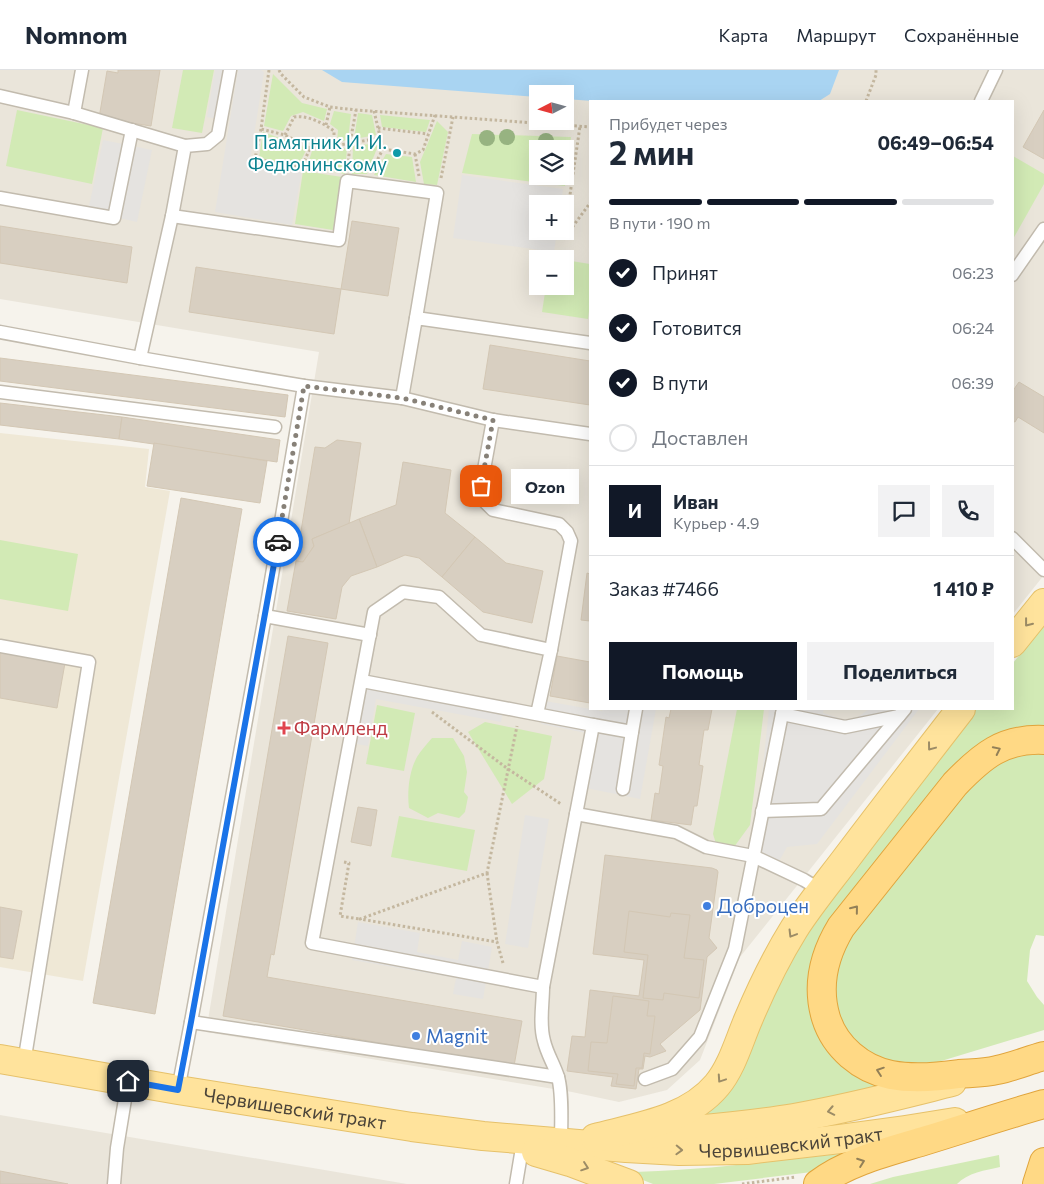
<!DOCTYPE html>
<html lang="ru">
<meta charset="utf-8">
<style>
:root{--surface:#fff;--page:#f2f2f3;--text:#1f2937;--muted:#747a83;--line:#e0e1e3;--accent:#111827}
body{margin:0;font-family:Commissioner,sans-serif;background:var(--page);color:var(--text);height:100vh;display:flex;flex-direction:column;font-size:19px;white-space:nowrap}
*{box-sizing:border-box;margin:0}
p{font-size:16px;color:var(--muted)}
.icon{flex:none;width:28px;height:28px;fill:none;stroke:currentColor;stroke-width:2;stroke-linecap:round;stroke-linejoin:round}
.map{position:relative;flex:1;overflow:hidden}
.sheet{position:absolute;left:589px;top:30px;width:425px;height:610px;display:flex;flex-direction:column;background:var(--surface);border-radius:0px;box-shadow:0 5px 20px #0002}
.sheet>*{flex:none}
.needle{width:32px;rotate:264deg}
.tools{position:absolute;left:529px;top:15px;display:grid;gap:10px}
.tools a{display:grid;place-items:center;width:45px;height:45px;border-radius:0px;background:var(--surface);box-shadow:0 5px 20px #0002;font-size:25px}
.pin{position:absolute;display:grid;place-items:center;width:42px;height:42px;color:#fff;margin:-21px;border-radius:10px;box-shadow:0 2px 8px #0006}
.courier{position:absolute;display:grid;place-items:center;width:50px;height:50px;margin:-25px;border:4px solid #1a73e8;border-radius:50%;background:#fff;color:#222;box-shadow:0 1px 6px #0007}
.bubble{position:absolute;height:35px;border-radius:0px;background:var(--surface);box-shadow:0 5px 20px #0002;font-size:16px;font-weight:700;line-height:35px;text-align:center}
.head em{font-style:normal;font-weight:700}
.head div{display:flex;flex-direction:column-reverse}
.head{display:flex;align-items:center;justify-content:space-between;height:85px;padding:0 20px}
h1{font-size:32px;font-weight:700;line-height:38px}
.bar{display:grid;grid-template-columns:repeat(4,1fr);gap:8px 5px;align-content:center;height:60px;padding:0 20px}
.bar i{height:6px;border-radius:4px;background:var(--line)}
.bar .selected{background:var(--accent)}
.bar p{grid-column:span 4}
.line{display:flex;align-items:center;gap:12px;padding:0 20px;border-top:1px solid var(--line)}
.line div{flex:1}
.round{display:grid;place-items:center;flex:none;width:52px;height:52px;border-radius:0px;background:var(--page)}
ol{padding:0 20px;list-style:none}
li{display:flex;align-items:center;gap:15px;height:55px}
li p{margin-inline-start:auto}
li .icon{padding:5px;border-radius:50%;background:var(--accent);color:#fff;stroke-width:4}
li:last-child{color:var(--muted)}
li i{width:28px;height:28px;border:2px solid var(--line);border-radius:50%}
.primary-button{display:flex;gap:10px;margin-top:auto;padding:10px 20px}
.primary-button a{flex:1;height:58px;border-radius:0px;background:var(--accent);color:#fff;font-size:20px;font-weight:700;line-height:58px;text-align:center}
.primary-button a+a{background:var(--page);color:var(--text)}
header{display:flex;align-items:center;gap:30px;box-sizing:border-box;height:70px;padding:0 25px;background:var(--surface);border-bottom:1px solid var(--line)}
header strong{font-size:24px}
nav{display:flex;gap:28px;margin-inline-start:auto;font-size:18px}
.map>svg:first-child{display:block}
.residential{fill:#eae5da;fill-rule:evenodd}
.education{fill:#efe8d6}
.green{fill:#d2eab5;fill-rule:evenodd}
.parking{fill:#e5e3e0}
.water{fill:#a9d4f2}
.building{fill:#d8cfc1;stroke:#d3c7b4}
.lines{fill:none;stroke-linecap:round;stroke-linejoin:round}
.service-casing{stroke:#c2bbae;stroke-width:15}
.primary-casing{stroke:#e6c16a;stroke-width:30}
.trunk-casing{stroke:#e0a43c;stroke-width:30}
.path{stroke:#c4b79f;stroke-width:3;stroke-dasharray:2.5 2.5;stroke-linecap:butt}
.service{stroke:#fff;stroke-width:12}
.primary{stroke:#ffe39c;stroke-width:28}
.trunk{stroke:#ffd985;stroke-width:28}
.tree{fill:#97b381}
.oneway{stroke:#9c8c66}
.oneway2{stroke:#938057}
.done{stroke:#878178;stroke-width:5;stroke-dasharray:0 9}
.route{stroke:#1a73e8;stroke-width:6}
.culture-dot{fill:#0f9aa8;stroke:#fff;stroke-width:2}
.health-dot{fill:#e0444e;stroke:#fff;stroke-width:2}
.shop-dot{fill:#3f7fe0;stroke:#fff;stroke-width:2}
.labels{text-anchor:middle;stroke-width:4;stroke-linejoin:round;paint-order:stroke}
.culture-label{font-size:19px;fill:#0d838f;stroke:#fff;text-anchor:end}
.health-label{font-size:19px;fill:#be3a42;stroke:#fff;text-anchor:start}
.shop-label{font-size:19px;fill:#366cbe;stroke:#fff;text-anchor:start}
.street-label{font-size:19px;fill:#4b4439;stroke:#fff}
</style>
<header>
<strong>Nomnom</strong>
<nav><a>Карта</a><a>Маршрут</a><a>Сохранённые</a></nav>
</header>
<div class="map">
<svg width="1044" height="1114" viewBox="0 0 1044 1114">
<rect width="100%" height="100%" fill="#f6f3ec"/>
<g class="residential">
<path d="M 0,0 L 1044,0 L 1044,505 L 1013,544 L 1012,31 L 590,31 L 590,639 L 938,639 L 740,887 L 700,990 L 667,1020 L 619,1032 L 572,1022 L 206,962 L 319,282 L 0,229 ZM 538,24 L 565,24 L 565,51 L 538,51 ZM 538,79 L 565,79 L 565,106 L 538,106 ZM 538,134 L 565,134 L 565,161 L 538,161 ZM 538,189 L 565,189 L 565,216 L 538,216 Z"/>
<polygon points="0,1045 407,1114 0,1114"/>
</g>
<polygon class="education" points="0,363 149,379 145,417 170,421 83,911 0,897"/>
<g class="green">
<polygon points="183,0 214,0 202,63 172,58"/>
<polygon points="273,4 302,33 327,39 324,51 303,42 291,46 283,61 264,56"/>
<polygon points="17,40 103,58 92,114 6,96"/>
<polygon points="334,41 351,44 348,70 337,72 338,60 330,54"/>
<polygon points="358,43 372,45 376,65 354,69"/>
<polygon points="380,45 430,50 426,62 382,57"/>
<polygon points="437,51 448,62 437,115 424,114 420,92"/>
<polygon points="263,62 307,78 299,95 259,88"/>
<path d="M 472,64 L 571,67 L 565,116 L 462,103 ZM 538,79 L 565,79 L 565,106 L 538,106 Z"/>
<polygon points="379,73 367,104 352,104 353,76"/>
<polygon points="347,78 345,104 307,97 312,81"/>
<polygon points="386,84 412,87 416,112 374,105"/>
<polygon points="1013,86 1044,104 1044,114 1013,169"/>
<polygon points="303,101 342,107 333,160 295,154"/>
<polygon points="565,190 590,194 590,233 588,249 542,242 546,216 565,216"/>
<polygon points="0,470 78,484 68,541 0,529"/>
<path d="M 1044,554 L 1044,657 L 1031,657 L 821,866 C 815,881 811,895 809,912 L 889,1018 L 748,1041 L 697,1047 L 765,934 L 814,851 L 837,823 L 887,754 L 976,639 L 1012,639 L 1013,593 Z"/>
<polygon points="377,635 415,643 404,701 366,694"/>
<polygon points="737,639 764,639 750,755 734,777 717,777 713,764"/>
<polygon points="485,652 552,666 544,709 512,734 468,662"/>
<path d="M 432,668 L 453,668 L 464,686 L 467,702 L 464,722 L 468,727 L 465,742 L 459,748 L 438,743 L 428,748 L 409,738 C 407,722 409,701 417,687 C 421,680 427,674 432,668 Z"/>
<polygon points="1023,683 1044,683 1044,866 1036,865 1030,880 1027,911 1037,927 1044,935 1044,960 928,995 880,992 847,968 831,925 841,876 962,723 990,696"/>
<polygon points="399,746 475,760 467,801 391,787"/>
<path d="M 847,1083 L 812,1102 L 714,1114 L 653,1114 L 623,1102 C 698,1101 772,1091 847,1083 Z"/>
<path d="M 999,1085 L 1000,1097 C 986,1100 967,1103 957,1114 L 870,1114 L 893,1107 Z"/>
</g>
<g class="parking">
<polygon points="215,0 227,0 218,49 207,47"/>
<polygon points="238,0 261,0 264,2 250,91 302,100 292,155 215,142"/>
<polygon points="103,70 152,80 137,152 88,141"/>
<polygon points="462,105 563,119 561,134 538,134 538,161 557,161 554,182 453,168"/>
<polygon points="358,606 504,634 501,652 376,629 368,676 346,672"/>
<polygon points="545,631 602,641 603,639 656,639 640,729 586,718 596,665 541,654"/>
<polygon points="769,639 824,639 823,643 842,649 855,649 869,639 919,639 817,774 787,777 778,793 754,783"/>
<polygon points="525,745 549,749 528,878 505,874"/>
<polygon points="358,852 420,863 417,882 458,890 462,871 492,877 483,929 453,924 456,908 352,890"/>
</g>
<polygon class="water" points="322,0 839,0 830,24 819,31 593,31 565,29 565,24 538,24 537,27 342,12"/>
<g class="building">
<polygon points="118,0 160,0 151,56 99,48 107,1 118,3"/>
<polygon points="1044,40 1044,89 1023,77"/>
<polygon points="352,151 399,158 388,226 341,219"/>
<polygon points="0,156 132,177 127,213 0,193"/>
<polygon points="196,197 341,219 334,264 189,242"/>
<polygon points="490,275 590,291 590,335 483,319"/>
<polygon points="0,288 288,325 285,347 0,311"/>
<polygon points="1019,312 1044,327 1044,363 1018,347 1015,352 1012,351 1012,322"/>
<polygon points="0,333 122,347 119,369 0,355"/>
<polygon points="122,347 280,370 277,392 119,369"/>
<polygon points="337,370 361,373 349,454 312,469 314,476 303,492 296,491 315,377 325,378"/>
<polygon points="154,373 267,391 260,433 147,416"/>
<polygon points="403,392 451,400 445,443 475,467 442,507 419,488 405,485 377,497 359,449 396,435"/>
<polygon points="181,428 242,439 155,944 93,933"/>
<polygon points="359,449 377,497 351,506 342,517 336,549 287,541 296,491 303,492 314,476 312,469"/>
<polygon points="475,467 506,493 543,501 532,553 483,542 442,507"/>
<polygon points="587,503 590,504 590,551 581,550"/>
<polygon points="288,566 328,573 274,885 271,884 267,907 522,951 514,996 223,946"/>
<polygon points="0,582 65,593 57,638 0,628"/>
<polygon points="557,586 590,592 590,633 550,626"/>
<polygon points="671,639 712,639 708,660 704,660 699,695 703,696 697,736 694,736 691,755 651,750 655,723 659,724 663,696 659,695 666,647 669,648"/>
<polygon points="358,737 377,740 371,776 351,772"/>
<polygon points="605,785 712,798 717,800 718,802 709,868 717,878 707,887 700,940 660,974 666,981 650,987 645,986 643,999 639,999 636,1019 611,1016 613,1007 567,1001 572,966 585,967 590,920 639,926 644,890 593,884"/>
<polygon points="0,837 22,841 13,889 0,887"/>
<polygon points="629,841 670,847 671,843 690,845 684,888 704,890 699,928 664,923 663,930 643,928 648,885 624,882"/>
<polygon points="613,926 649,931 647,946 655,946 650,984 644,983 642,998 636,998 634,1016 616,1014 618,1004 588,1001 591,972 607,973"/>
<polygon points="0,1101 68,1114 0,1114"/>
</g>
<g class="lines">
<defs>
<g id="service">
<polyline points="0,26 74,43 185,76"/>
<polyline points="981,31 996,0"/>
<polyline points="74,43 82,0"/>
<polyline points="0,128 114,148 132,60"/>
<polyline points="172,146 339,170 347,111 437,123 416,248"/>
<polyline points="1012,205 1044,159"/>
<polyline points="0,262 140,288 304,316 402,328 493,350 590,364"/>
<polyline points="140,288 172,146 185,76 207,74 218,65 230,0"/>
<polyline points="0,322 275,357"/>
<polyline points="402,328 416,248 590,273"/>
<polyline points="493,350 481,416 483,430 493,440 559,454 567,462 571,471 551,580"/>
<polyline points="1012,468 1044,500"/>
<polyline points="265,546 304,316"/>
<polyline points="0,576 89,592 24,993"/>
<polyline points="362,611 520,641 593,655 543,917 312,873 374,542 403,522 439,527 481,565 551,580 537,644"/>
<polyline points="782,644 845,657 899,646"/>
<polyline points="593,655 632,662 636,639"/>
<polyline points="623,719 632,662"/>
<polyline points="762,741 821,739 905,639"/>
<polyline points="576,744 676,762 706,777 753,786 804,810 822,821"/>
<path d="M 543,917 C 543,934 539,954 544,971 C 547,984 554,994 558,1007 C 563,1025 561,1053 561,1072"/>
<polyline points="191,952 558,1007"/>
<polyline points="645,1009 672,999 700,967 735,879 783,639"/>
<polyline points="178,1020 191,952 265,546 370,565"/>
<polyline points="114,1114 117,1078 128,1011"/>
<polyline points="516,1114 522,1078"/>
</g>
<g id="primary">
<polyline points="1012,573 1044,533"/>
<path id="s1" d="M 0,989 L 178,1020 L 412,1057 L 483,1066 L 626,1078 L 679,1081 L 747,1080 L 840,1069 L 905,1060 L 955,1052"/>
<path d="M 650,1064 C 698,1059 746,1056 794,1048 C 847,1039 900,1025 952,1012"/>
<path d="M 595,1068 C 637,1057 688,1050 717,1015 C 732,997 739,971 748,950 C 761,919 776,888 794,859 C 810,834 830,810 848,786 C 885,737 923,688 961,639"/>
<polyline points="536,1082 570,1092 629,1114"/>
</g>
<g id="trunk">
<path d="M 1044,670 C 1003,668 982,686 955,714 L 841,857 C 824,885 816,915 826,948 C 835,977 861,999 891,1005 C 912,1009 938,1007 959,1004 C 972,1003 985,1003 997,1000 C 1013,997 1029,990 1044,986"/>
<path d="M 818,1114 C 848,1091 891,1081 927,1070 C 966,1058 1005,1045 1044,1034"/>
<polyline points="1037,1114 1044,1092"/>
</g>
</defs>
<use href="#service" class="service-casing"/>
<use href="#primary" class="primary-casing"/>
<use href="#trunk" class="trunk-casing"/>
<g class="path">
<polyline points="269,0 261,59 285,65 310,78 334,76 380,68"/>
<polyline points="279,0 281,4 304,27 330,37 356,40 590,57"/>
<polyline points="866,31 876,5 876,0"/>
<polyline points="374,41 383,79 415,84 423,80 435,45"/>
<polyline points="326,55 330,37"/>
<polyline points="378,58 428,64"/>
<polyline points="261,59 255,89 302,97 310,78"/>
<path d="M 285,65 L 294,47 C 308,45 323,53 334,61 L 334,76"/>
<polyline points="415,84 419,106"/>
<polyline points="348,96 350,73 356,40"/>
<polyline points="373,98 383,79"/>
<polyline points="441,108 453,47"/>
<polyline points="565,159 580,56"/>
<polyline points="565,161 563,170 590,133"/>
<polyline points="432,642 508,699 561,734"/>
<polyline points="344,792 349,793 340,846 360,849"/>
<polyline points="487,803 497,872"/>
<polyline points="503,893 497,872 360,849 487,803 517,656"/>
<polyline points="742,1114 796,1107"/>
</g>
<use href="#service" class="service"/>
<use href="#primary" class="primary"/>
<use href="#trunk" class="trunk"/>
</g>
<g class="tree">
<circle cx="507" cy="67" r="8"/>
<circle cx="487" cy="68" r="8"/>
<circle cx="546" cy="71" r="8"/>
</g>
<defs><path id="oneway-chevron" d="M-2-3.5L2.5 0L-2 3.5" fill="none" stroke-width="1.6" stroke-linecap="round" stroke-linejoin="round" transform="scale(1.25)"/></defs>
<g class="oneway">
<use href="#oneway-chevron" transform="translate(1028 553) rotate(128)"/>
<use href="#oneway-chevron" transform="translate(931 677) rotate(127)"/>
<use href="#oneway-chevron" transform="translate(792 864) rotate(121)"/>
<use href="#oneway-chevron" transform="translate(721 1009) rotate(124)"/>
<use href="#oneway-chevron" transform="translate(831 1041) rotate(169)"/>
<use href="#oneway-chevron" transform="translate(679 1080) rotate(2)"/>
<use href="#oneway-chevron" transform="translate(585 1097) rotate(19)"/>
</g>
<g class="oneway2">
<use href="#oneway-chevron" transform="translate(997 680) rotate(-26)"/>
<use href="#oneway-chevron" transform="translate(855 839) rotate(-51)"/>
<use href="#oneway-chevron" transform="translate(880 1001) rotate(-161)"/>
<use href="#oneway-chevron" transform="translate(861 1092) rotate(-20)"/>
</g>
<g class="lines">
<polyline class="done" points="278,472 304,316 402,328 493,350 481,416"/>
<polyline class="route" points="128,1011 178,1020 191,952 278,472"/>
</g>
<circle class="culture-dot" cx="397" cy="83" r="5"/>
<path class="health-dot" d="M281.5 650.5h5v5h5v5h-5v5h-5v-5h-5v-5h5z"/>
<g class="shop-dot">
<circle cx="707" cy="836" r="5"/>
<circle cx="416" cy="966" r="5"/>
</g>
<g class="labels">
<g class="culture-label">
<text x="387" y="79">Памятник И. И.<tspan x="387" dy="22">Федюнинскому</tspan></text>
</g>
<g class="health-label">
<text x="294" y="665">Фармленд</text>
</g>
<g class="shop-label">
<text x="717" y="843">Доброцен</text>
<text x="426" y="973">Magnit</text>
</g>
<g class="street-label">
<text dy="7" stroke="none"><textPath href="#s1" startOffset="299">Червишевский тракт</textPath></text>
<text dy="7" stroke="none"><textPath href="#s1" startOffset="798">Червишевский тракт</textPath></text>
</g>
</g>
</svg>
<div class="tools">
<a><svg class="needle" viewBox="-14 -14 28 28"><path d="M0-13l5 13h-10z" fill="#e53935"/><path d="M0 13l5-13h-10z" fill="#747a83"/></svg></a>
<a><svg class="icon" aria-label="layers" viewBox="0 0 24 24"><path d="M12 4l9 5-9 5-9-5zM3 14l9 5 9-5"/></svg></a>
<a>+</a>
<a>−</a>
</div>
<div class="pin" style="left:481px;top:416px;background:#ea580c"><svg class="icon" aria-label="bag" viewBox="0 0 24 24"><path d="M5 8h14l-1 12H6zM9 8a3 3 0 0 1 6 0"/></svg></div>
<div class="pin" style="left:128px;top:1011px;background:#1f2937"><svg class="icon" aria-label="home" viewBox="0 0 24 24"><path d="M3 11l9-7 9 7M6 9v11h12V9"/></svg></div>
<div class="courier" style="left:278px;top:472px"><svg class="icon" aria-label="car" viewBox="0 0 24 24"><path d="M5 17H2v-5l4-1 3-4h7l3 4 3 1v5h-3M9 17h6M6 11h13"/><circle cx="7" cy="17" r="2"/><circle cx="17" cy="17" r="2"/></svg></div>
<div class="bubble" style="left:511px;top:399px;width:68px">Ozon</div>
<section class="sheet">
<div class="head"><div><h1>2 мин</h1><p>Прибудет через</p></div><em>06:49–06:54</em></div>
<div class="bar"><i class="selected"></i><i class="selected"></i><i class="selected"></i><i></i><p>В пути · 190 m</p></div>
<ol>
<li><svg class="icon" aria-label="check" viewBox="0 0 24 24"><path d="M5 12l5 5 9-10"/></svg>Принят<p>06:23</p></li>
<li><svg class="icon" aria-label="check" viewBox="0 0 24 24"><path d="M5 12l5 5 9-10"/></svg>Готовится<p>06:24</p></li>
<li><svg class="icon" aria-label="check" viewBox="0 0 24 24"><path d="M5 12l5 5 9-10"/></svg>В пути<p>06:39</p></li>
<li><i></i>Доставлен</li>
</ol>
<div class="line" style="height:90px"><b class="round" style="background:var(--accent);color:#fff">И</b><div><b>Иван</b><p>Курьер · 4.9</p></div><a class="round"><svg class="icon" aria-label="chat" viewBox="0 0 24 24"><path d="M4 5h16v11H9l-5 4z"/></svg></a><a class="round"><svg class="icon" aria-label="phone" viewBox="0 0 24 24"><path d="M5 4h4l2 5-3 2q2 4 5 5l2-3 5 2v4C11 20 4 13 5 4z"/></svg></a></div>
<div class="line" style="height:65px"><div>Заказ #7466</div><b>1 410 ₽</b></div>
<div class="primary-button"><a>Помощь</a><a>Поделиться</a></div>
</section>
</div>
